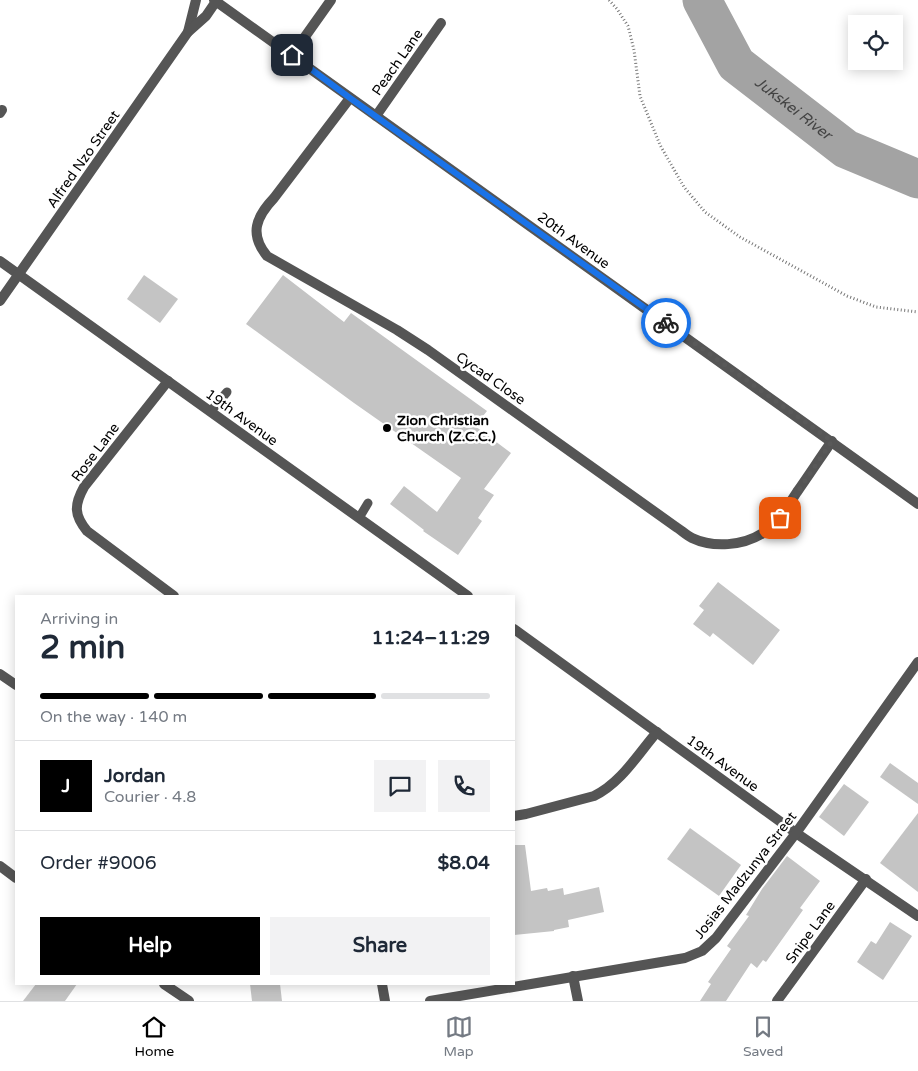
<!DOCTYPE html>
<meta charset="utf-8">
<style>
:root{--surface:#fff;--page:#f2f2f3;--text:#1f2937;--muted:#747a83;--line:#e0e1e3;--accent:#000}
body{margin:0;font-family:"Varela Round",sans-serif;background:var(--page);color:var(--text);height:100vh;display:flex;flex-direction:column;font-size:19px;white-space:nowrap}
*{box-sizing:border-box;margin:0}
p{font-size:16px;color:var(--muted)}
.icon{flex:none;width:28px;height:28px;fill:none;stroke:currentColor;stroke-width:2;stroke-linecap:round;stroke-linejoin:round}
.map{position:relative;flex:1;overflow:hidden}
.details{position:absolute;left:15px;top:595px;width:500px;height:390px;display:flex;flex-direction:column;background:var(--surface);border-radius:0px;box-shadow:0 2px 12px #0003}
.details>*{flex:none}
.fabs{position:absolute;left:848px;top:15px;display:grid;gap:10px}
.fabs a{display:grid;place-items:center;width:55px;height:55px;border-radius:0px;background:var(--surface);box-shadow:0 2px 12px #0003;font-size:25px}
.pin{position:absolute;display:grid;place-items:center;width:42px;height:42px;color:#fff;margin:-21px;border-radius:10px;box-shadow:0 2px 8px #0006}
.courier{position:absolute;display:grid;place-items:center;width:50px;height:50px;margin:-25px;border:4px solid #1a73e8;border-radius:50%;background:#fff;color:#222;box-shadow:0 1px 6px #0007}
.head em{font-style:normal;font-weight:800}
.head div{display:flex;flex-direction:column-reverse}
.head{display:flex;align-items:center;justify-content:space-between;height:85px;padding:0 25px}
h1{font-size:32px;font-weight:800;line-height:38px}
.bar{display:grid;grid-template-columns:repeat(4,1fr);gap:8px 5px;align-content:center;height:60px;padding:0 25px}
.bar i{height:6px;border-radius:4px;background:var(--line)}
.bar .current{background:var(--accent)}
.bar p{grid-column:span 4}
.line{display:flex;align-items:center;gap:12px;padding:0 25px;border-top:1px solid var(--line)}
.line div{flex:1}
.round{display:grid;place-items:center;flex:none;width:52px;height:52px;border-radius:0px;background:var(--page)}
.primary-button{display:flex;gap:10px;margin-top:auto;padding:10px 25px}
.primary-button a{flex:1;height:58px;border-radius:0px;background:var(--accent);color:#fff;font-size:20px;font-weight:800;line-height:58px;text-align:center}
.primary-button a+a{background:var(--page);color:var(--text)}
.tab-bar{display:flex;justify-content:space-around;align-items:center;height:70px;border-top:1px solid var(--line);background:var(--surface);font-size:14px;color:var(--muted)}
.tab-bar a{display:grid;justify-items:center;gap:2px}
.tab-bar .current{color:var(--accent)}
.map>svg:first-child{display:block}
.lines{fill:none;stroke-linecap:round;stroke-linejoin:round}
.river{stroke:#a3a3a3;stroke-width:39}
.building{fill:#c4c4c4}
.path{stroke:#777;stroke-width:3;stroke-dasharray:1 2.5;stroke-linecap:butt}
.service{stroke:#555;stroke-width:9}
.minor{stroke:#555;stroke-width:10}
.tertiary{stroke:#555;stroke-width:10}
.done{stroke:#595959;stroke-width:5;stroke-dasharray:0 9}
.route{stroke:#1a73e8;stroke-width:6}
.poi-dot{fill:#000;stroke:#fff;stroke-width:2}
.labels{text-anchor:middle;stroke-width:5;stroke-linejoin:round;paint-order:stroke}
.street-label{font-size:14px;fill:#000;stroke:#fff}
.poi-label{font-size:14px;font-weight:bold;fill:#000;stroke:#fff;text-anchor:start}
.water-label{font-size:15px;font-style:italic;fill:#444;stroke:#fff}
</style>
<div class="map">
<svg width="918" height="1001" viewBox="0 0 918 1001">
<rect width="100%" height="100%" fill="#fff"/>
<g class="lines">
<path class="river" id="s1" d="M 702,0 L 736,64 L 846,149 L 918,179"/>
</g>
<g class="building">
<polygon points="144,275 178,299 160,323 127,299"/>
<polygon points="283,275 344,322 351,313 487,411 475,426 511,453 484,489 494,495 478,518 482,521 458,555 423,531 424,530 390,504 404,486 437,512 461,478 354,403 246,324"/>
<polygon points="718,582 780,630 753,665 713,633 710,637 693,624 704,610 699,606"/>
<polygon points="890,763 918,783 918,804 880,777"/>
<polygon points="844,784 869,802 844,836 819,817"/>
<polygon points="918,813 918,892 880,863"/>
<polygon points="690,828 741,865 719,896 667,859"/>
<polygon points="514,845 525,845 531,891 547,888 548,891 563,888 564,895 599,887 604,912 568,920 569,927 554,930 554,931 514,935"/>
<polygon points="787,856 820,881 800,908 803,910 766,962 763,960 757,968 751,963 726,1001 700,1001 711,984 708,982 731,949 727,946 749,916 746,915 762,889"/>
<polygon points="890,922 912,936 883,980 857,962 871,941 876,944"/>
<polygon points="36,984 77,984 65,1001 23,1001"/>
<polygon points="250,984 280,984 282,1001 252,1001"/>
</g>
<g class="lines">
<polyline class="path" points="609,0 617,9 628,26 634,50 640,96 660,145 684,187 705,212 740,237 847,296 876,307 918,312"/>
<g class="service">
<polyline points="211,411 227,392"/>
<polyline points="359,518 368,503"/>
</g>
<g class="minor">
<polyline points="214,0 918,504"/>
<polyline points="292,55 331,0"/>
<path d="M 350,98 L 274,198 C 256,217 249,234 267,256 L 397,330 L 428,350 L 676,527 C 681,530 686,535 692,538 C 713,548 743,546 763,533 C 778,524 787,507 797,492 C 809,475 820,458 832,441"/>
<polyline points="0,113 2,110"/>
<polyline points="376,116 441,23"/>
<polyline points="0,261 468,596"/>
<path d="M 168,381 L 84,487 C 74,505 74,515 87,531 L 174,596"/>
<polyline points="514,629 796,833 918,916"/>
<polyline points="0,674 16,685"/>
<path d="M 514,816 L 526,814 L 594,796 C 621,783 638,754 657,732"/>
<polyline points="0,866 16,878"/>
<polyline points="573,976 578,1001"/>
<polyline points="164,984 189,1001"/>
<polyline points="382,984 385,1001"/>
<polyline points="430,1001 685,958 702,951 716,938 796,833 918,662"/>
<polyline points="777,1001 866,879"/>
</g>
<g class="tertiary">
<polyline points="188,32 196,0"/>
<polyline points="0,301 188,32 206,16 217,0"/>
</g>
</g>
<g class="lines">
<polyline class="done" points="666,323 832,441 780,518"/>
<polyline class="route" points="292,55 350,98 666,323"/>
</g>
<circle class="poi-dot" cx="387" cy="428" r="5"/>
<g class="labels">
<g class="street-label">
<text transform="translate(397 62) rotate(-55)" y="5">Peach Lane</text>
<text transform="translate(83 159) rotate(-55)" y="5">Alfred Nzo Street</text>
<text transform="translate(574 240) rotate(36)" y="5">20th Avenue</text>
<text transform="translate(491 378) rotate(35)" y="5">Cycad Close</text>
<text transform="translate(242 417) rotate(36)" y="5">19th Avenue</text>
<text transform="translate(95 452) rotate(-53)" y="5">Rose Lane</text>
<text transform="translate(723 763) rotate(36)" y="5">19th Avenue</text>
<text transform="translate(745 875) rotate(-52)" y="5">Josias Madzunya Street</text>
<text transform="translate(810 932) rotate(-54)" y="5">Snipe Lane</text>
</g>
<g class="poi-label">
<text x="397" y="425">Zion Christian<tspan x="397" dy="16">Church (Z.C.C.)</tspan></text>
</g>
<g class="water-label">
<text dy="5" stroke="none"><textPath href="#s1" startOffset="145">Jukskei River</textPath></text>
</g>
</g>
</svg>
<div class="fabs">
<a><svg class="icon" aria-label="locate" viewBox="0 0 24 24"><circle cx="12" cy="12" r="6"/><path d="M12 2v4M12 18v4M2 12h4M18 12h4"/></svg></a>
</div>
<div class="pin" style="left:780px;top:518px;background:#ea580c"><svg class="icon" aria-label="bag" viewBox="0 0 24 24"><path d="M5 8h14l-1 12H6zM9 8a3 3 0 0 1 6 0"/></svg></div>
<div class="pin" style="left:292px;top:55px;background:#1f2937"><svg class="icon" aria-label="home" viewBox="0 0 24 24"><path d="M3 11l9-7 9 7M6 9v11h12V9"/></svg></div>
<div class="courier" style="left:666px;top:323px"><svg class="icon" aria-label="bike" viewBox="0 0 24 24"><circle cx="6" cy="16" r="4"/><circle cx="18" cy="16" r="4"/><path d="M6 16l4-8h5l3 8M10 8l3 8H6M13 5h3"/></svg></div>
<section class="details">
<div class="head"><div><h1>2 min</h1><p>Arriving in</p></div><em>11:24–11:29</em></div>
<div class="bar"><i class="current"></i><i class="current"></i><i class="current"></i><i></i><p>On the way · 140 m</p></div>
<div class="line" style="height:90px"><b class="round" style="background:var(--accent);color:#fff">J</b><div><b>Jordan</b><p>Courier · 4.8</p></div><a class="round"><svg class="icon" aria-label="chat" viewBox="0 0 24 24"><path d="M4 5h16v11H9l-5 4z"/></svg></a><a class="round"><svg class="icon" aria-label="phone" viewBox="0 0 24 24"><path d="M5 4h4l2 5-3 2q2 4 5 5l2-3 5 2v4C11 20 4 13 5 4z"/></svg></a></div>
<div class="line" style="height:65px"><div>Order #9006</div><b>$8.04</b></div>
<div class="primary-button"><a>Help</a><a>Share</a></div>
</section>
</div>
<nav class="tab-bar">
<a class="current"><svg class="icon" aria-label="home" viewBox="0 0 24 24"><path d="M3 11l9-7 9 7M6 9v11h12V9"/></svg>Home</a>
<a><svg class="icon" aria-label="map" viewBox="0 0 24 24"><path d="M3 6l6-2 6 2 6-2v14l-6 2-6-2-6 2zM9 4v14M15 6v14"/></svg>Map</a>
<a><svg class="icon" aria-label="saved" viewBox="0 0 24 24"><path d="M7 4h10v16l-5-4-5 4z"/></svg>Saved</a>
</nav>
